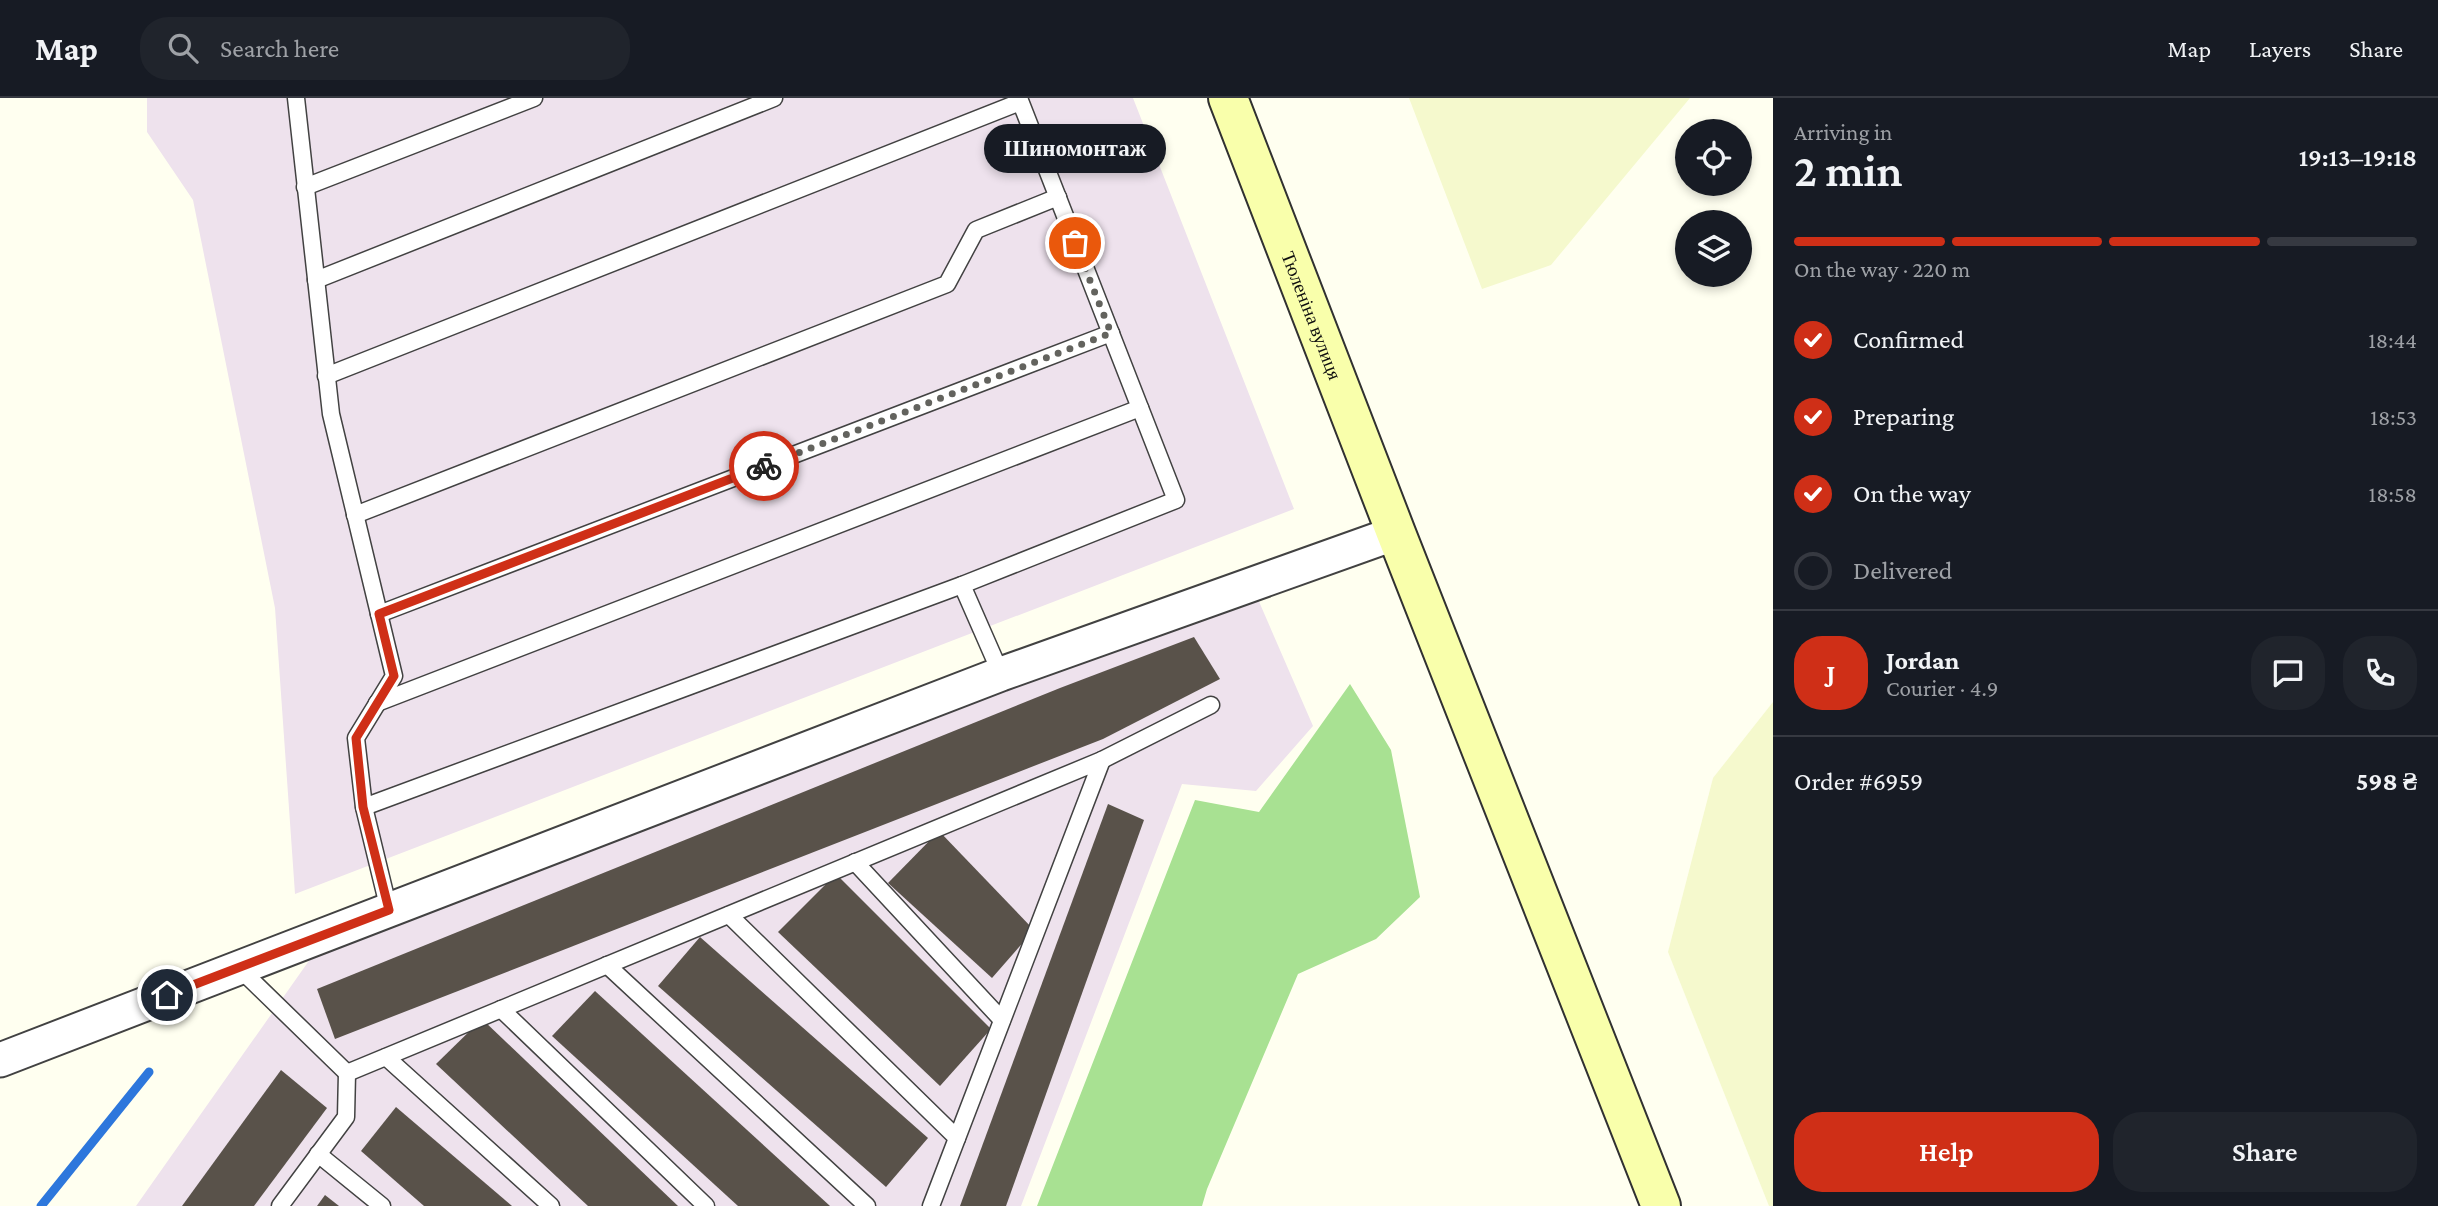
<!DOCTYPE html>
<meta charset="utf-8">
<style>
:root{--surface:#171b24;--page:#20242c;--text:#f1f3f6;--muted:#9ea1a6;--line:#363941;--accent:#cf2f17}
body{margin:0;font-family:"Crimson Pro",serif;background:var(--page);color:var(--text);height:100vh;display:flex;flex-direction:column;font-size:26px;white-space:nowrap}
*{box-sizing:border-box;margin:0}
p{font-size:23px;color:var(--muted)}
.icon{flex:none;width:38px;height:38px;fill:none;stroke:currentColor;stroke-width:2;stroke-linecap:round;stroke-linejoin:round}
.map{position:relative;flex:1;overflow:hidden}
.drawer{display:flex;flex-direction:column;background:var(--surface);width:665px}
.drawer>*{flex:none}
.controls{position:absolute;left:1675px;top:21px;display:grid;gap:14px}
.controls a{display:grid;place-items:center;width:77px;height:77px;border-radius:50%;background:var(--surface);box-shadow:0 4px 10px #0003;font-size:35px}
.pin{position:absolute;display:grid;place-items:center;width:60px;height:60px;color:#fff;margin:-30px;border:4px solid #fff;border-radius:50%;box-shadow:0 2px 7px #0007}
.courier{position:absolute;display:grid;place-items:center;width:70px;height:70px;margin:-35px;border:5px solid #cf2f17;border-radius:50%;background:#fff;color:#222;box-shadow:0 2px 9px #0007}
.bubble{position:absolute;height:49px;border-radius:24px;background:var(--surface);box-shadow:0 4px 10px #0003;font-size:23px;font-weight:600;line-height:49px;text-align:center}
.headline em{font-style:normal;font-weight:600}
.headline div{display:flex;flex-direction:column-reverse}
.headline{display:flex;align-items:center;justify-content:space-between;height:119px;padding:0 21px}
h1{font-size:46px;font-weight:600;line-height:52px}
.bar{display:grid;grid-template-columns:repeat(4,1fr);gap:10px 7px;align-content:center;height:84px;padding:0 21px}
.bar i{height:9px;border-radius:5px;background:var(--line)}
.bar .on{background:var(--accent)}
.bar p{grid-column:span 4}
.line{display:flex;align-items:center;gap:18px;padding:0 21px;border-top:2px solid var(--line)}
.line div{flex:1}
.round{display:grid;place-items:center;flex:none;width:74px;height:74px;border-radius:28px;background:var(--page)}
ol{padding:0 21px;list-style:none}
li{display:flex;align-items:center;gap:21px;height:77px}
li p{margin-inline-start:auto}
li .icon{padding:7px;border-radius:50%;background:var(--accent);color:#fff;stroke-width:4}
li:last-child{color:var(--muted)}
li i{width:38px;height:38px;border:4px solid var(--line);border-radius:50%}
.button{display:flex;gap:14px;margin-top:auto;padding:14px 21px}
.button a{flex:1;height:80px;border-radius:28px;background:var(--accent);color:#fff;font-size:28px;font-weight:600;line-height:80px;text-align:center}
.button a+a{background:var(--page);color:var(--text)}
header{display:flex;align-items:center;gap:42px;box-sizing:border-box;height:98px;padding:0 35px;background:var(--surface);border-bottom:2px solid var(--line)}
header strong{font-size:33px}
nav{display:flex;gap:38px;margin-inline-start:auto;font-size:24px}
.search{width:490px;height:63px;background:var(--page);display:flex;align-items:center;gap:18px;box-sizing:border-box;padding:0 24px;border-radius:28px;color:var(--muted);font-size:26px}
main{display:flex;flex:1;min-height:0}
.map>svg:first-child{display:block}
.industrial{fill:#eee2ed}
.farmland{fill:#f5f9cd}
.forest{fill:#a8e192}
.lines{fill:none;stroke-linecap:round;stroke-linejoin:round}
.stream{stroke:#2d77dc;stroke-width:9}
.building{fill:#59524a}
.lane-casing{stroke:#424242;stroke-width:19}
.street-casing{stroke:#424242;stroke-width:37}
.secondary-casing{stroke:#313131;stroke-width:42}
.lane{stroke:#fff;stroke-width:16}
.street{stroke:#fff;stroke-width:33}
.secondary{stroke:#f9ffab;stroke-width:38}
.done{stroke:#63635e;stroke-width:7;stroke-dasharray:0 12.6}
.route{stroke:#cf2f17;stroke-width:9}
.labels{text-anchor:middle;stroke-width:7;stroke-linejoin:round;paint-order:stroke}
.street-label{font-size:19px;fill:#0f0f0f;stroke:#fff}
</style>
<header>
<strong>Map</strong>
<div class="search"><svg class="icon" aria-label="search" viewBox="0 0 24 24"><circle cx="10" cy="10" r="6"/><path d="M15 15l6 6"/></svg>Search here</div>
<nav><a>Map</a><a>Layers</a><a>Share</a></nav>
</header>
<main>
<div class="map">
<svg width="1773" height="1108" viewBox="0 0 1773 1108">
<rect width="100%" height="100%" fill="#fffff0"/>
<g class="industrial">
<polygon points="147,0 1133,0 1294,411 295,796 275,510 193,102 147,34"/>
<polygon points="1254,492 1313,628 1256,693 1182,686 1021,1108 136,1108 313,857"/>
</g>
<g class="farmland">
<polygon points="1409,0 1690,0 1551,167 1482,191"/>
<polygon points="1773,604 1773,1108 1769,1108 1668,854 1713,680"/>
</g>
<polygon class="forest" points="1350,586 1391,652 1420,799 1376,841 1298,876 1207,1091 1202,1108 1037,1108 1195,702 1259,714"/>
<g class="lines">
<polyline class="stream" points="41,1108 149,974"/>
</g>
<g class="building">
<polygon points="1194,539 1220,581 1103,641 335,941 317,891 1060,590"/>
<polygon points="1108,706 1144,722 1006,1108 960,1108"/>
<polygon points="939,733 1034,832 992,880 888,785"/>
<polygon points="836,776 991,931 940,988 778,834"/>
<polygon points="700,839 928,1040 886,1089 658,888"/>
<polygon points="595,893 830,1108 738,1108 552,938"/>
<polygon points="482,921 678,1108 588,1108 436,966"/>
<polygon points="281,972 327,1010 254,1108 182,1108"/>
<polygon points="396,1009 512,1108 424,1108 361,1053"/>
<polygon points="325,1097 339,1108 317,1108"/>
</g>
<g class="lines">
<defs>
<g id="lane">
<polyline points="296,0 331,316 394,578 356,640 364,709 962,487 1176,402 1019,0"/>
<polyline points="305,89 534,0"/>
<polyline points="316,182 774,0"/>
<polyline points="326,278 1020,4"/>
<polyline points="355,417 947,186 976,132 1058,99"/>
<polyline points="962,487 1001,576"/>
<polyline points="379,516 1111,235"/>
<polyline points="377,605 1140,310"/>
<polyline points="1102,662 1211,607"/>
<polyline points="364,709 389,812"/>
<polyline points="855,764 1002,922"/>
<polyline points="729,817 957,1040"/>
<polyline points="607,867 867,1108"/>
<polyline points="239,870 347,975 1102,662 931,1108"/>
<polyline points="501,911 706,1108"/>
<polyline points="386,959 551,1108"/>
<polyline points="318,1056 382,1108"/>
<polyline points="280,1108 346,1019 347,975"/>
</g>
<polyline id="street" points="0,962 1001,576 1396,435"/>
<g id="secondary">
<path id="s1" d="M 1228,0 L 1396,435 L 1661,1108"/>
</g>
</defs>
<use href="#lane" class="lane-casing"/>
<use href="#street" class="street-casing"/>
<use href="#secondary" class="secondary-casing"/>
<use href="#lane" class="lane"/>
<use href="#street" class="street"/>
<use href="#secondary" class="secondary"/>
</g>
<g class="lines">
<polyline class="done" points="764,368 1111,235 1075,145"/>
<polyline class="route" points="167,897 389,812 363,709 356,640 394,578 379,516 764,368"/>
</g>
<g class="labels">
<g class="street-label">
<text dy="7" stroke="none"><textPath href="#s1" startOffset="233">Тюленіна вулиця</textPath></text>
</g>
</g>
</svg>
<div class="controls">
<a><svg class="icon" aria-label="locate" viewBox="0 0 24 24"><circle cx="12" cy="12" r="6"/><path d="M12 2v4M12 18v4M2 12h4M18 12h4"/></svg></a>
<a><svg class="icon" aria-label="layers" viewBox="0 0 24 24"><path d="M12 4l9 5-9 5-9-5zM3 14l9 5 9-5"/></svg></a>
</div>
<div class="pin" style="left:1075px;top:145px;background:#ea580c"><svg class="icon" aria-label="bag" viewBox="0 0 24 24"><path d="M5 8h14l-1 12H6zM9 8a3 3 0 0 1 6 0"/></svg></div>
<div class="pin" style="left:167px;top:897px;background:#1f2937"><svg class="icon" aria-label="home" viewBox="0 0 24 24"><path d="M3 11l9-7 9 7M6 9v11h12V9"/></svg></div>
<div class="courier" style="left:764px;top:368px"><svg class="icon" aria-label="bike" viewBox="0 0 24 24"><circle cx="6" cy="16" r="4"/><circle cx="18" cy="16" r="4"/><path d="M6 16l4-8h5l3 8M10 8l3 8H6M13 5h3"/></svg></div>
<div class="bubble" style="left:984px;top:26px;width:182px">Шиномонтаж</div>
</div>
<section class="drawer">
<div class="headline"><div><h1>2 min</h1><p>Arriving in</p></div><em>19:13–19:18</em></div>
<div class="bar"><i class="on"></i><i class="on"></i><i class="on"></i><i></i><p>On the way · 220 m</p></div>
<ol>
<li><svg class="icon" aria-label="check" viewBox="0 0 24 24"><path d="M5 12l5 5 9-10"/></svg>Confirmed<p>18:44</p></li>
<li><svg class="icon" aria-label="check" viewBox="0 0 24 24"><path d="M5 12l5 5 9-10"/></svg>Preparing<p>18:53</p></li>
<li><svg class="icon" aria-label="check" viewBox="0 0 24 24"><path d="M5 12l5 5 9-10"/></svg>On the way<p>18:58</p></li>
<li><i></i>Delivered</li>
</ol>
<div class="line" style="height:126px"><b class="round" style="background:var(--accent);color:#fff">J</b><div><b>Jordan</b><p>Courier · 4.9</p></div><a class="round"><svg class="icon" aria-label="chat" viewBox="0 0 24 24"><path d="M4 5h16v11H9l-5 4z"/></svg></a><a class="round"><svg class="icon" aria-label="phone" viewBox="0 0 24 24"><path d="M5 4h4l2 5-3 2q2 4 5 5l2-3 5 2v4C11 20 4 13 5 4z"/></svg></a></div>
<div class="line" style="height:91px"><div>Order #6959</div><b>598 ₴</b></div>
<div class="button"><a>Help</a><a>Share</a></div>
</section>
</main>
